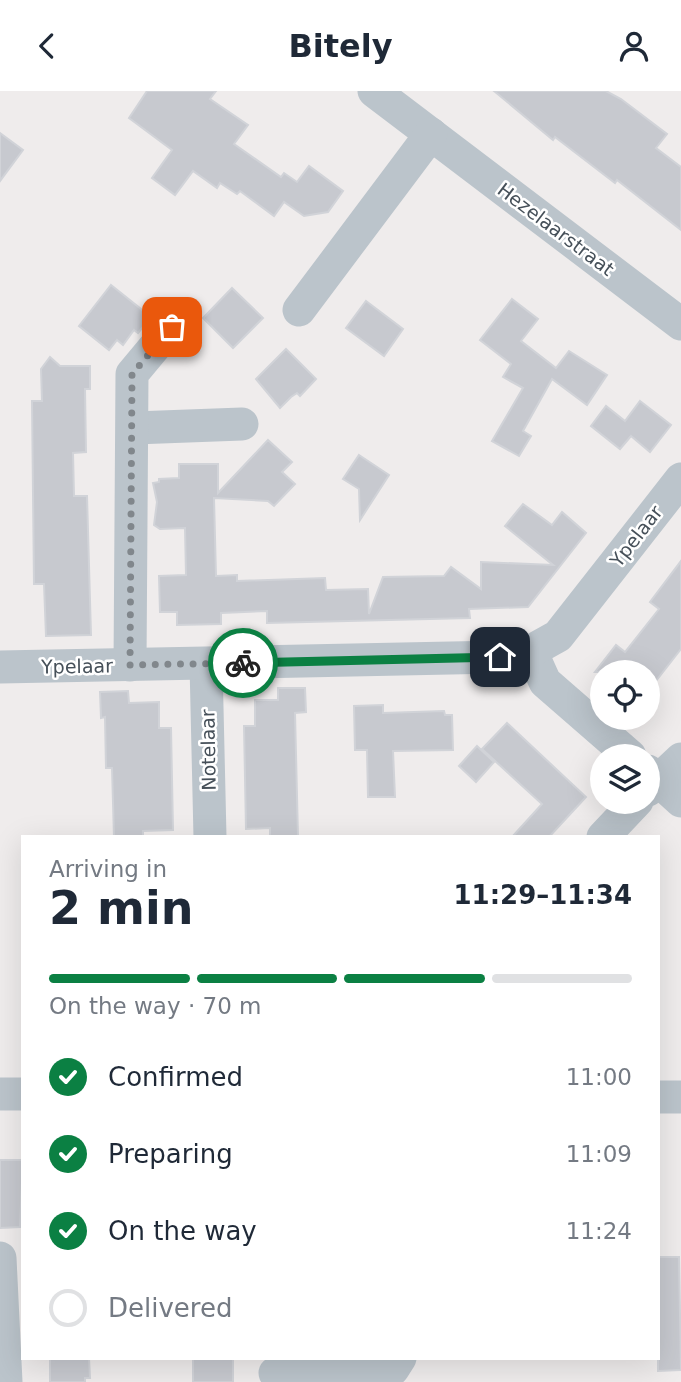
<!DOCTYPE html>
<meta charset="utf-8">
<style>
:root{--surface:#fff;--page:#f2f2f3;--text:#1f2937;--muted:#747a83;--line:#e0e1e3;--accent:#0b8043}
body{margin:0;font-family:"DejaVu Sans",sans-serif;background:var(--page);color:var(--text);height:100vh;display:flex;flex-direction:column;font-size:26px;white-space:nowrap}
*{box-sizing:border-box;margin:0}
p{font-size:23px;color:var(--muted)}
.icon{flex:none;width:38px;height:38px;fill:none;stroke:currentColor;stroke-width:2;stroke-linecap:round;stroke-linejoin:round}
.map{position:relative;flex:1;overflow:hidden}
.sheet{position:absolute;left:21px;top:744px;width:639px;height:525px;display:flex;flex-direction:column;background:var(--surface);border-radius:0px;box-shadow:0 7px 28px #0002}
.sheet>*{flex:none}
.fabs{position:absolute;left:590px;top:569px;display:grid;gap:14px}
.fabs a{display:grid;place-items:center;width:70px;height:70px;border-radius:50%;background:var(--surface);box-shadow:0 7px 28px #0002;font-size:35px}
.pin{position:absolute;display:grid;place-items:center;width:60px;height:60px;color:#fff;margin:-30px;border-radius:14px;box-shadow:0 4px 10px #0006}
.courier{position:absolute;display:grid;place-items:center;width:70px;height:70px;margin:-35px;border:5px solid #0b8043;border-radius:50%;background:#fff;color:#222;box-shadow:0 2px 9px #0007}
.headline em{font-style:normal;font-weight:700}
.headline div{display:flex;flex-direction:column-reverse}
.headline{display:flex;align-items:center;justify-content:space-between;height:119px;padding:0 28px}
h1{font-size:46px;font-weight:700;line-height:52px}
.bar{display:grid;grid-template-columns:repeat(4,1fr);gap:10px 7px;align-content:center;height:84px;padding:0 28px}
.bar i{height:9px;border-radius:5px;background:var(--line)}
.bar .on{background:var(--accent)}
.bar p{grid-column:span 4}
ol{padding:0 28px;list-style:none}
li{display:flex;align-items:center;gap:21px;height:77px}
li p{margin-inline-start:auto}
li .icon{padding:7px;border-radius:50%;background:var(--accent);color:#fff;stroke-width:4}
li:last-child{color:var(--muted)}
li i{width:38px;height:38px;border:4px solid var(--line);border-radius:50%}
header{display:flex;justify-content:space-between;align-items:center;height:91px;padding:0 28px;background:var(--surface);font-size:32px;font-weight:700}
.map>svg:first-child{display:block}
.building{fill:#c7c9cf;stroke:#d1d3d8;stroke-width:2}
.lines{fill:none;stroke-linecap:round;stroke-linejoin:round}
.minor{stroke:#bbc4cb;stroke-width:33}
.done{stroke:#81878c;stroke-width:7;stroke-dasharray:0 12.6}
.route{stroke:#0b8043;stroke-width:9}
.labels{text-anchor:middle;stroke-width:5;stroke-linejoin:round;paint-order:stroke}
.street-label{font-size:19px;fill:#465059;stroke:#fff}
</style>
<header><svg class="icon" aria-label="back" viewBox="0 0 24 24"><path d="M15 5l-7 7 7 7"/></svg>Bitely<svg class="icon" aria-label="person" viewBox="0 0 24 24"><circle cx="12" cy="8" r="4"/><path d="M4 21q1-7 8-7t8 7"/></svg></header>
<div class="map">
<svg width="681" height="1291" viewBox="0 0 681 1291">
<rect width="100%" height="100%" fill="#efecec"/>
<g class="building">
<polygon points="147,0 216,0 210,8 248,34 234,53 281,86 284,82 297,91 309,75 343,100 328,121 304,125 284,111 274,125 240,100 237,103 220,92 217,97 193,80 175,104 152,87 172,59 129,27"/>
<polygon points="494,0 606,0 621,8 667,43 656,57 681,76 681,139 617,89 615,92 555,46 553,49"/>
<polygon points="0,42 23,59 0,90"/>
<polygon points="111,194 151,226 138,242 134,239 123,254 117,249 109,259 79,235"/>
<polygon points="232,197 263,227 233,257 203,227"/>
<polygon points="512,208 538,228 521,250 556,277 569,260 607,284 587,314 552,288 523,340 531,345 519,365 492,350 523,297 503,286 511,273 480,249"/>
<polygon points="366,210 403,238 384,265 346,237"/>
<polygon points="286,258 316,288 300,305 297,302 291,306 280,317 256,288"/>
<polygon points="50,266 60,275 90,275 90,298 85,298 86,361 73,362 74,405 87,405 91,544 46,545 44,493 34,493 32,310 42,310 41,278"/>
<polygon points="640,310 671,334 650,361 631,345 620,358 591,335 606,315 625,330"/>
<polygon points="268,349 292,371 282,381 295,393 274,415 268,410 214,407 216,485 237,484 237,490 325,487 326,499 368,498 369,523 383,486 444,485 451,476 481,498 481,471 553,474 505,435 523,413 552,434 562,421 586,442 528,516 469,518 470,527 267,532 267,520 221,522 221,533 177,534 177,521 160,521 159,485 186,484 185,437 160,438 154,434 157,411 153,392 159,391 159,388 179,387 179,373 218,373 218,402"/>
<polygon points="359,364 389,384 360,429 359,398 343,388"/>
<polygon points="681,470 681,558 648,600 648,581 595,581 616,554 625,561 659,518 650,511"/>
<polygon points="278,597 305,597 306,621 295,622 298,746 270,746 270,737 246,738 244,635 255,635 255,609 278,609"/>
<polygon points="128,600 129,612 159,611 159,637 171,637 173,739 143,740 143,746 114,746 112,677 106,677 105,626 101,627 100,601"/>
<polygon points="383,614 383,622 444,620 445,624 452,624 453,659 393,660 395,706 368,706 367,659 355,659 354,615"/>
<polygon points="507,632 586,706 549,746 512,746 542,713 482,658"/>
<polygon points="477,655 494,671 476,691 459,675"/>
<polygon points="0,1069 23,1069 20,1136 0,1137"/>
<polygon points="658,1166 679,1166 681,1279 658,1280"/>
<polygon points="50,1267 89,1267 90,1287 85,1287 85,1291 50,1291"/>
<rect x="193" y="1267" width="40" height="24"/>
</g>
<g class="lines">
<g class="minor">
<polyline points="374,0 681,233"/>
<polyline points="299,219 431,43"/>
<polyline points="134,337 242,333"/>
<polyline points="531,560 545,591 630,665"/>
<polyline points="206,573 210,746"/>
<polyline points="130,574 132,283 172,235"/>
<polyline points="0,576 500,566 531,560 558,545 681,388"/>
<polyline points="648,680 681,710"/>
<polyline points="648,699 681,668"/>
<polyline points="603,746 637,710"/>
<polyline points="0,1003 23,1003"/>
<polyline points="658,1006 681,1006"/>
<polyline points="0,1167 6,1291"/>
<polyline points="275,1282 368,1283 393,1278 400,1267"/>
</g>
</g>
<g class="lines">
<polyline class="done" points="172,236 132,283 130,574 243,572"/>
<polyline class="route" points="243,572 500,566"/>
</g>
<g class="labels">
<g class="street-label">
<text transform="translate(556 138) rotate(37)" y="7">Hezelaarstraat</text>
<text transform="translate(636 445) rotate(-52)" y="7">Ypelaar</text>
<text transform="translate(77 575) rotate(-1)" y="7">Ypelaar</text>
<text transform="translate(208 659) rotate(-91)" y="7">Notelaar</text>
</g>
</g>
</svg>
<div class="fabs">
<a><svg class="icon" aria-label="locate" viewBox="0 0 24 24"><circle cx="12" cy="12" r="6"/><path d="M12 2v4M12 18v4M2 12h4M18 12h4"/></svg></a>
<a><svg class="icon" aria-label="layers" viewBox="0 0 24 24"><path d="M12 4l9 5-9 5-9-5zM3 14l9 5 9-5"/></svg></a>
</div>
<div class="pin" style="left:172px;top:236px;background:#ea580c"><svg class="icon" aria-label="bag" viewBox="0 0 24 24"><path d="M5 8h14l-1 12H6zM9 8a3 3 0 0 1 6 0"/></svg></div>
<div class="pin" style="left:500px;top:566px;background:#1f2937"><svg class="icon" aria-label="home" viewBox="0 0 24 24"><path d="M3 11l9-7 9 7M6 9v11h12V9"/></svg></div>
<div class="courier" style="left:243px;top:572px"><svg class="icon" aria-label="bike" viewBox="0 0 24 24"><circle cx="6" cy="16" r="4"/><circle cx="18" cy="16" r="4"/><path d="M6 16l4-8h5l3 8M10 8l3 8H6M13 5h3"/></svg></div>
<section class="sheet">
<div class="headline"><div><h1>2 min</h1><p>Arriving in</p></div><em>11:29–11:34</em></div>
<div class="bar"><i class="on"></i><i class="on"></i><i class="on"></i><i></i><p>On the way · 70 m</p></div>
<ol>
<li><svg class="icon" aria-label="check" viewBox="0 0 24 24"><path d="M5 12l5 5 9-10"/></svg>Confirmed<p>11:00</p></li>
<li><svg class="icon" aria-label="check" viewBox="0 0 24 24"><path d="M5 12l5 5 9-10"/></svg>Preparing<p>11:09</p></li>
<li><svg class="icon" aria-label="check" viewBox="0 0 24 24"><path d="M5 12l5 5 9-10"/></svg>On the way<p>11:24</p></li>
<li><i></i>Delivered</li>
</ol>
</section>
</div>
